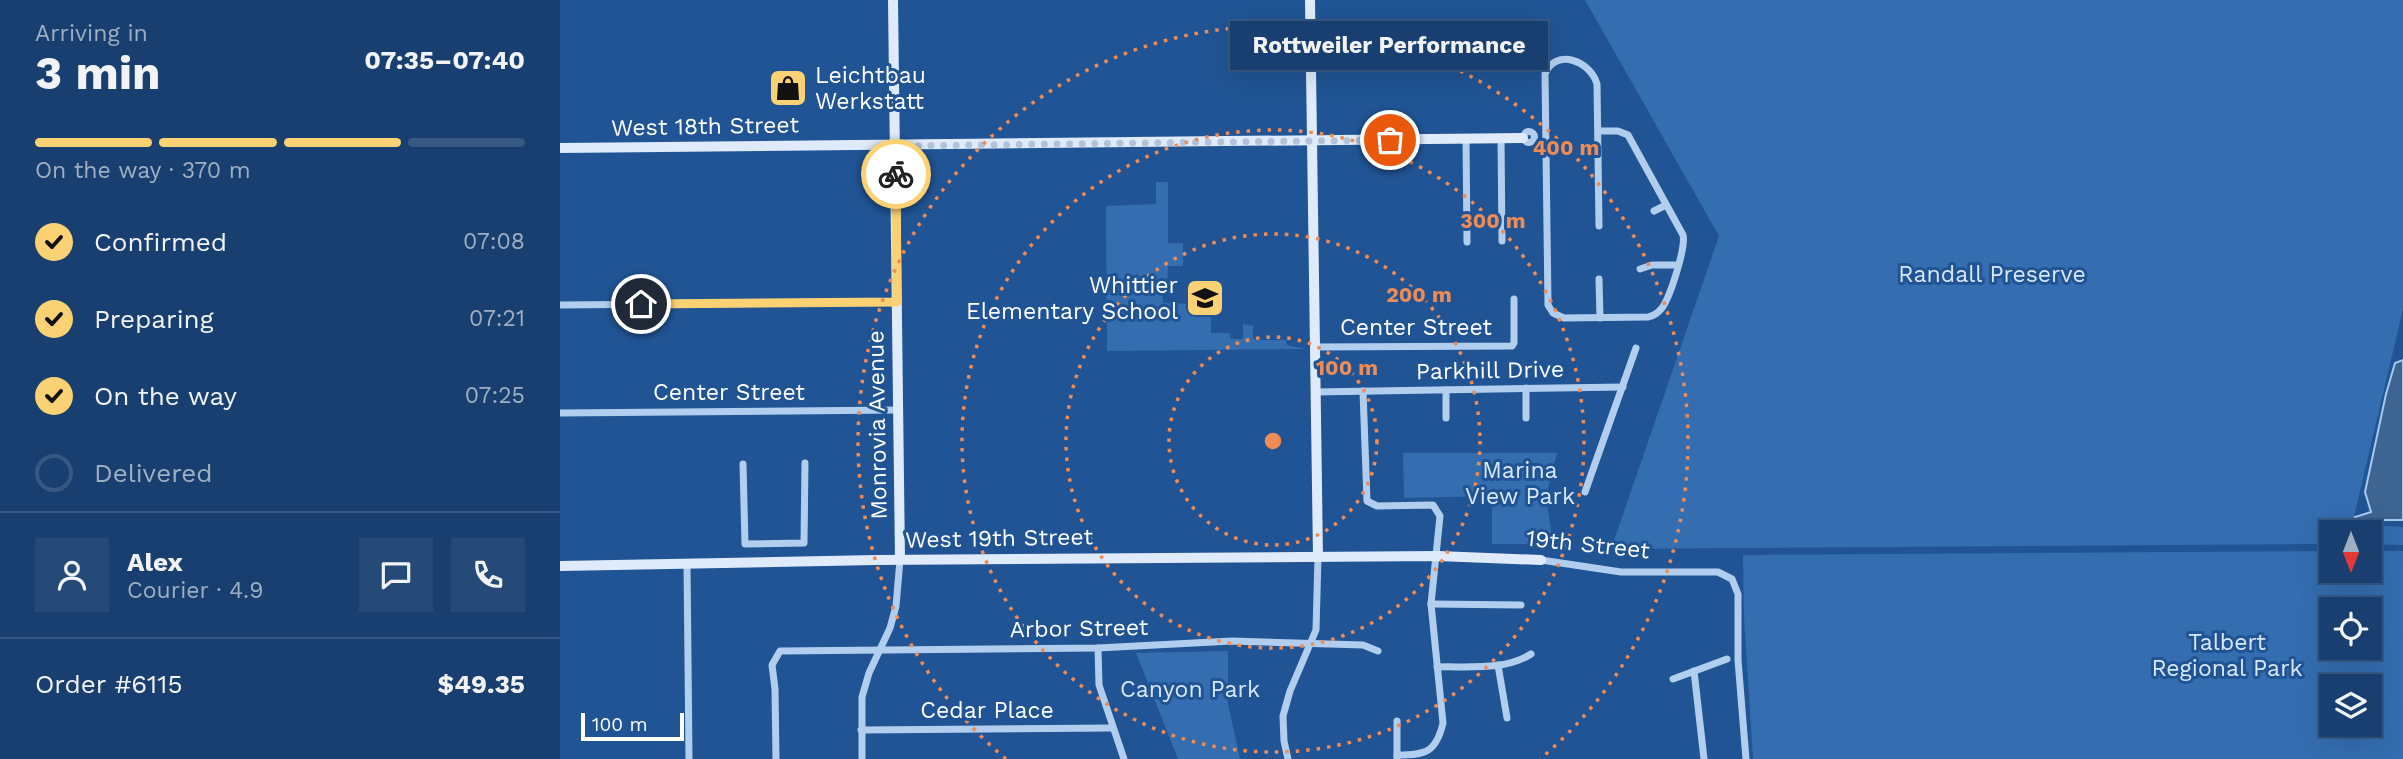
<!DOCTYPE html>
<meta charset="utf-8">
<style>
:root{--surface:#183f6f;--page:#254a77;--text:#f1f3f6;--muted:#9fafc3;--line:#365882;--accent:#fbd273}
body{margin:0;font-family:"Work Sans",sans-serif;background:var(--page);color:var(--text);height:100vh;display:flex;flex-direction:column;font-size:26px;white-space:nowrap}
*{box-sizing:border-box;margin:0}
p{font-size:23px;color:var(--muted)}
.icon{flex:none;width:38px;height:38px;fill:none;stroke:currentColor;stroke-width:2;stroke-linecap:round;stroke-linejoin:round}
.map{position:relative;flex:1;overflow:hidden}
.panel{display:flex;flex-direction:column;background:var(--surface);width:560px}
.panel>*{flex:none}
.needle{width:46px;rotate:180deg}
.fabs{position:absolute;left:1759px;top:520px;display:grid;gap:14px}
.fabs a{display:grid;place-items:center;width:63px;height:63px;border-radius:0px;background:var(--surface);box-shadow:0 7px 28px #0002,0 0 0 2px var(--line);font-size:35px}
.scale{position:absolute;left:21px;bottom:18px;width:103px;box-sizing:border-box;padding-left:7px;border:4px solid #fff;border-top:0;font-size:19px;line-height:24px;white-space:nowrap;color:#fff;-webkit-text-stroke:5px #205494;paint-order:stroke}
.pin{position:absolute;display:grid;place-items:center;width:60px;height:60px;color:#fff;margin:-30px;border:4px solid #fff;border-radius:50%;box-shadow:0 2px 7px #0007}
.courier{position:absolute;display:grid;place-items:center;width:70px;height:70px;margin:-35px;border:5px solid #fbd273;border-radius:50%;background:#fff;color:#222;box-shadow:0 2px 9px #0007}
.bubble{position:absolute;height:49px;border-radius:0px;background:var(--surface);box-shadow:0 7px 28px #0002,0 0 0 2px var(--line);font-size:23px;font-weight:700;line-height:49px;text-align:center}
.head em{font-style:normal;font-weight:700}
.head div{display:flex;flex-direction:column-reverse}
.head{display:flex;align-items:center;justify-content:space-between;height:119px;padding:0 35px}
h1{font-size:46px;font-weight:700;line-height:52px}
.bar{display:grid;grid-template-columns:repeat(4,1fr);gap:10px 7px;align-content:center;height:84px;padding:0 35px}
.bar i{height:9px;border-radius:5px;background:var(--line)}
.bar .selected{background:var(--accent)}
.bar p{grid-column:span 4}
.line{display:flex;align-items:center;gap:18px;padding:0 35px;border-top:2px solid var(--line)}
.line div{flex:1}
.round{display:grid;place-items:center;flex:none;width:74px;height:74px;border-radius:0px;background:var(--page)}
ol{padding:0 35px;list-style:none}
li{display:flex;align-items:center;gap:21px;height:77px}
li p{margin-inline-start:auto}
li .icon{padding:7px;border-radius:50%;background:var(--accent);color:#111;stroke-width:4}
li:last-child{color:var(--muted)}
li i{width:38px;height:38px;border:4px solid var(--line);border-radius:50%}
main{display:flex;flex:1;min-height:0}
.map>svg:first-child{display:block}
.green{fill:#346eb1;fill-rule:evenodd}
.water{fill:#3e6491;stroke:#a6c9ef;stroke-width:2}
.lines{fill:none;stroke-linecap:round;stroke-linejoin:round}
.street{stroke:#b2ceee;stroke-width:7}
.secondary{stroke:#dfebfa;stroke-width:10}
.done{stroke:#b1c3da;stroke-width:7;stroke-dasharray:0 12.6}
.route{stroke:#fbd273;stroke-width:9}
.ring{fill:none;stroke:#ef8b55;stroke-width:3.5;stroke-dasharray:3.5 7}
.labels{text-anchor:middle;stroke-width:6;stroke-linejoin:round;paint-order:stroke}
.poi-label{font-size:23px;fill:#fff;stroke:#205494;text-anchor:start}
.street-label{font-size:23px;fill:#fff;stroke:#205494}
.park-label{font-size:23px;fill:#d8e8fa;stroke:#205494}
.centre{fill:#ef8b55;stroke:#205494;stroke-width:3.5}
.ring-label{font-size:21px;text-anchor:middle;font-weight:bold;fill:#ef8b55;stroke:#205494;stroke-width:6;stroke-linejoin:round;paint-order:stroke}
</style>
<main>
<section class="panel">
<div class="head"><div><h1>3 min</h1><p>Arriving in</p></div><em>07:35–07:40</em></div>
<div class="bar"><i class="selected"></i><i class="selected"></i><i class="selected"></i><i></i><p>On the way · 370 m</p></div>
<ol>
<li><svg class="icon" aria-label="check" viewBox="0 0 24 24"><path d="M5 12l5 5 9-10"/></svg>Confirmed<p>07:08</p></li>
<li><svg class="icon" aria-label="check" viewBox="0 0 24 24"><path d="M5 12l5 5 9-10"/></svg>Preparing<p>07:21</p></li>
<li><svg class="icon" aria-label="check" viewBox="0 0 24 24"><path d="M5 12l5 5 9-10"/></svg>On the way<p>07:25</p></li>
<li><i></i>Delivered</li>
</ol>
<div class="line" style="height:126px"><a class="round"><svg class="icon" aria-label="person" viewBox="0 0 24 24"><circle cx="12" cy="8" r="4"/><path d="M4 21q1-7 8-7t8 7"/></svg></a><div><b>Alex</b><p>Courier · 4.9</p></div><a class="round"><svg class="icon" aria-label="chat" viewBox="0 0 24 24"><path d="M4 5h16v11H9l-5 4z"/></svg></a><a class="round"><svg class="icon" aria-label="phone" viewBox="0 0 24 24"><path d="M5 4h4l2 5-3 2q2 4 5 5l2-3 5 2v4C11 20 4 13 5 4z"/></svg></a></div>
<div class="line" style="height:91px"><div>Order #6115</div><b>$49.35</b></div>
</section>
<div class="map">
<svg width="1843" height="759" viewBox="0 0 1843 759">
<rect width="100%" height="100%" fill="#205494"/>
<g class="green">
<polygon points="1025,0 1843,0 1843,309 1792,525 1843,527 1843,545 1810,544 1810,532 1771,532 1771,544 1051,549 1159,236"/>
<polygon points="596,182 608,182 608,243 623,243 623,266 608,266 607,288 602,288 603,303 644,304 644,309 651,309 651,333 669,333 671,339 683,339 683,324 693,326 693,338 696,340 726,340 727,345 745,349 547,351 546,206 596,204"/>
<polygon points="843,453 997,453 986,496 993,544 932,544 932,496 844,498"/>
<path d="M 1771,551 L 1771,570 L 1810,570 L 1810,551 L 1843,551 L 1843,759 L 1193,759 L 1184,616 L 1183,555 ZM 1771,609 L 1810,609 L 1810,648 L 1771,648 ZM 1771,686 L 1810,686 L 1810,724 L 1771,724 Z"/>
<polygon points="668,651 668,704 680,759 618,759 576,653"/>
</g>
<polygon class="water" points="1843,360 1843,520 1797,520 1795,517 1811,512 1805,492 1826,394 1835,363"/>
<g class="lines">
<g class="street">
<path d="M 1038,131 L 1058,131 L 1068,135 L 1123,235 C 1126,248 1110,297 1102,308 C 1098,313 1094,316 1088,317 L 1004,318 L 993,313 L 988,305 L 985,74 C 995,48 1030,60 1037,84 L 1039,226"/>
<circle cx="969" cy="137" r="5.5"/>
<polyline points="941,138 942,241"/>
<polyline points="906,139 907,242"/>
<polyline points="1094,211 1106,205"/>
<polyline points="1080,269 1092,265 1118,265"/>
<polyline points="1039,279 1040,318"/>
<polyline points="0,305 337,302"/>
<polyline points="755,347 952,346 954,343 954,299"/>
<polyline points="966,388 966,418"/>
<polyline points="886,390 886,418"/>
<path d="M 803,391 L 807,501 L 817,506 L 873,505 L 880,516 L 871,604 L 883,723 C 876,753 865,755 837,755"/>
<polyline points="755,392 1063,387"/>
<polyline points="0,413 338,410"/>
<polyline points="183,464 185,544 244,543 245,463"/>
<polyline points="1025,492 1076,348"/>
<polyline points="981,560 1061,572 1158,572 1172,579 1178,594 1178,660 1186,759"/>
<polyline points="127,563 129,759"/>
<polyline points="871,604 961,605"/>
<polyline points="538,648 539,685 564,759"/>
<polyline points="938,665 947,718"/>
<path d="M 877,667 C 907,666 945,671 971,654"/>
<polyline points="1134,671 1144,759"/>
<polyline points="1113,679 1167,659"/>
<polyline points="837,721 837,758"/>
<polyline points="301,730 552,728"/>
<polyline points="216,759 215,689 212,665 220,651 538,648 672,641 803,645 818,651"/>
<polyline points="302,759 302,697 309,673 330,628 336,606 340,560"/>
<polyline points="728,759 724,741 723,716 730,691 756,630 758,557"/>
</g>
<g class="secondary">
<polyline points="333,0 340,560"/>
<polyline points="750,0 758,557"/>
<polyline points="0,148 963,138"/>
<polyline points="0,566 316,560 878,556 981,560"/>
</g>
</g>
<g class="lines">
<polyline class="done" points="336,174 336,146 830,140"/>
<polyline class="route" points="81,304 337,302 336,174"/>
</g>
<g class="ring">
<circle cx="713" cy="441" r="104"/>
<circle cx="713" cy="441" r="207"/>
<circle cx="713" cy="441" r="311"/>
<path d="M446 759A415 415 0 1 1 980 759"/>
</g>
<defs>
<symbol id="shop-square" viewBox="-11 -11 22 22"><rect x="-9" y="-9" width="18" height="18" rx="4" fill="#fbd273" stroke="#205494"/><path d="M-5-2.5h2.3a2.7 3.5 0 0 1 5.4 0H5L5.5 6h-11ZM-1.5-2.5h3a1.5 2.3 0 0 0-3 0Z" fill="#111"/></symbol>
<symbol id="school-square" viewBox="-11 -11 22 22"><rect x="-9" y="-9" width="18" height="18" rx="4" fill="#fbd273" stroke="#205494"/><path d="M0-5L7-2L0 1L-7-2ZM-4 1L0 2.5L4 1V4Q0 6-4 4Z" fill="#111"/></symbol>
</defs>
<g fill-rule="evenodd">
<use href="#shop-square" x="206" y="66" width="44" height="44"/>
<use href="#school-square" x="623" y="276" width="44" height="44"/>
</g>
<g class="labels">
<g class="poi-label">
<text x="255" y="83">Leichtbau<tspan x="255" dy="26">Werkstatt</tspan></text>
<text x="618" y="293" text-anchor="end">Whittier<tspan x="618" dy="26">Elementary School</tspan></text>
</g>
<g class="street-label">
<text transform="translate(145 126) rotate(-1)" y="8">West 18th Street</text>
<text x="856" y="335">Center Street</text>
<text transform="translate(930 370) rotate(-1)" y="8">Parkhill Drive</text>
<text x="169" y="400">Center Street</text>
<text transform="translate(317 425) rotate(-91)" y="8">Monrovia Avenue</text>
<text transform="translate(439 538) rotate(-1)" y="8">West 19th Street</text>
<text transform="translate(1028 544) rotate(6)" y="8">19th Street</text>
<text transform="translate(519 628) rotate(-1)" y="8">Arbor Street</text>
<text x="427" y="718">Cedar Place</text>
</g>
<g class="park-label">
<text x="1432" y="282">Randall Preserve</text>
<text x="960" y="478">Marina<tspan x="960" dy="26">View Park</tspan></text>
<text x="1667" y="650">Talbert<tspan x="1667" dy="26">Regional Park</tspan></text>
<text x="630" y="697">Canyon Park</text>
</g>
</g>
<circle cx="713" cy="441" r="10" class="centre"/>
<g class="ring-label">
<text x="1006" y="155">400 m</text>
<text x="933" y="228">300 m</text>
<text x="859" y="302">200 m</text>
<text x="787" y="375">100 m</text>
</g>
</svg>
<div class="fabs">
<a><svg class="needle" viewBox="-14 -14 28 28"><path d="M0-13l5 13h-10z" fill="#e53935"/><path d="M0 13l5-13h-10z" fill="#9fafc3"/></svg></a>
<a><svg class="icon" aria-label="locate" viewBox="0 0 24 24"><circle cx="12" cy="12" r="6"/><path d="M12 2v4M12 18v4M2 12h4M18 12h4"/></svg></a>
<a><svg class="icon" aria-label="layers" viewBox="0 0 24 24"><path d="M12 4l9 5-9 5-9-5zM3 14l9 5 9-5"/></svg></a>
</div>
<div class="scale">100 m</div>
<div class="pin" style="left:830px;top:140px;background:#ea580c"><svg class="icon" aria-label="bag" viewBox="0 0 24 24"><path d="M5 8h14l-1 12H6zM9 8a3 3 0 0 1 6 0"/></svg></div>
<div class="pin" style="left:81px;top:304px;background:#1f2937"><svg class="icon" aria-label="home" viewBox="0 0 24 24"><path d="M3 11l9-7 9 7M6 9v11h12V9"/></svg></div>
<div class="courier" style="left:336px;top:174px"><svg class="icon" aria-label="bike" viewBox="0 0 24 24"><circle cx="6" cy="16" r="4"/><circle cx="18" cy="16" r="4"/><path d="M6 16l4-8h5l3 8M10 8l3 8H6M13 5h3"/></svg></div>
<div class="bubble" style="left:670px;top:21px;width:318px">Rottweiler Performance</div>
</div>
</main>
